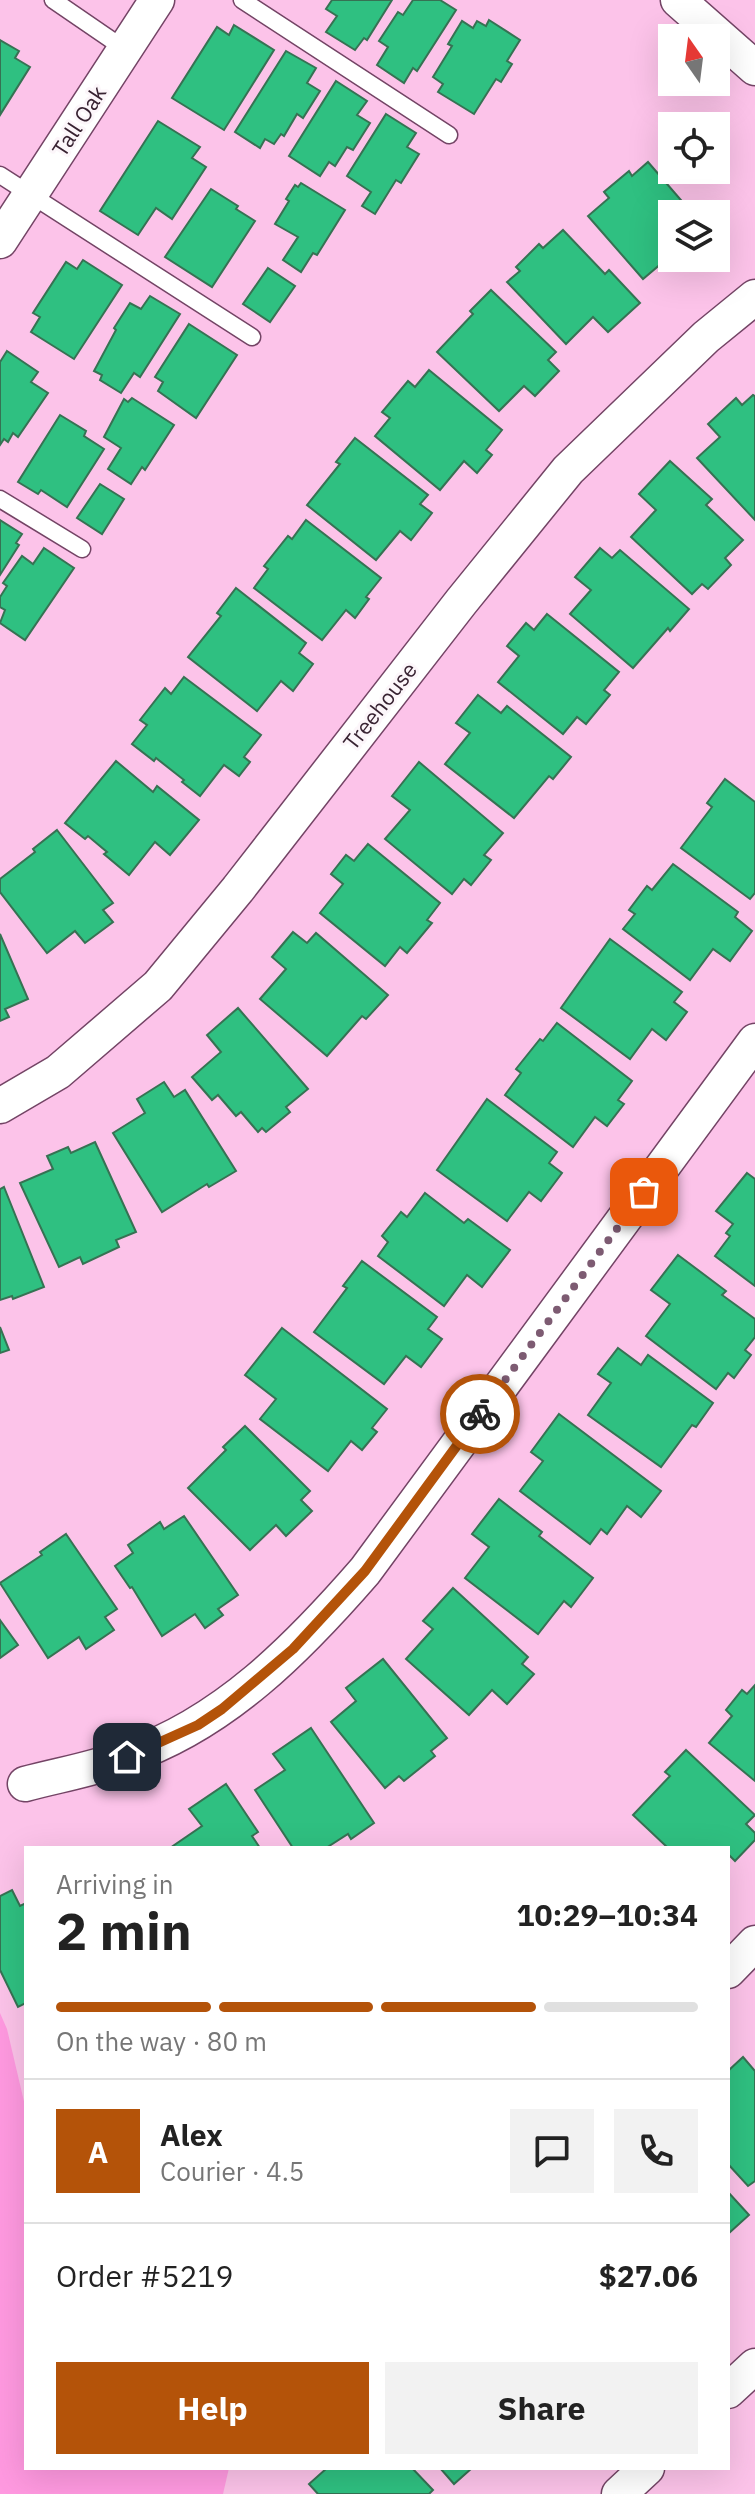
<!DOCTYPE html>
<meta charset="utf-8">
<style>
:root{--surface:#fff;--page:#f2f2f2;--text:#222;--muted:#767676;--line:#e0e0e0;--accent:#b45309}
body{margin:0;font-family:"IBM Plex Sans",sans-serif;background:var(--page);color:var(--text);height:100vh;display:flex;flex-direction:column;font-size:30px;white-space:nowrap}
*{box-sizing:border-box;margin:0}
p{font-size:26px;color:var(--muted)}
.icon{flex:none;width:44px;height:44px;fill:none;stroke:currentColor;stroke-width:2;stroke-linecap:round;stroke-linejoin:round}
.map{position:relative;flex:1;overflow:hidden}
.side{position:absolute;left:24px;top:1846px;width:706px;height:624px;display:flex;flex-direction:column;background:var(--surface);border-radius:0px;box-shadow:0 8px 32px #0002}
.side>*{flex:none}
.needle{width:52px;rotate:346deg}
.tools{position:absolute;left:658px;top:24px;display:grid;gap:16px}
.tools a{display:grid;place-items:center;width:72px;height:72px;border-radius:0px;background:var(--surface);box-shadow:0 8px 32px #0002;font-size:40px}
.pin{position:absolute;display:grid;place-items:center;width:68px;height:68px;color:#fff;margin:-34px;border-radius:16px;box-shadow:0 4px 12px #0006}
.courier{position:absolute;display:grid;place-items:center;width:80px;height:80px;margin:-40px;border:6px solid #b45309;border-radius:50%;background:#fff;color:#222;box-shadow:0 2px 10px #0007}
.head em{font-style:normal;font-weight:800}
.head div{display:flex;flex-direction:column-reverse}
.head{display:flex;align-items:center;justify-content:space-between;height:136px;padding:0 32px}
h1{font-size:52px;font-weight:800;line-height:60px}
.bar{display:grid;grid-template-columns:repeat(4,1fr);gap:12px 8px;align-content:center;height:96px;padding:0 32px}
.bar i{height:10px;border-radius:6px;background:var(--line)}
.bar .current{background:var(--accent)}
.bar p{grid-column:span 4}
.line{display:flex;align-items:center;gap:20px;padding:0 32px;border-top:2px solid var(--line)}
.line div{flex:1}
.round{display:grid;place-items:center;flex:none;width:84px;height:84px;border-radius:0px;background:var(--page)}
.cta{display:flex;gap:16px;margin-top:auto;padding:16px 32px}
.cta a{flex:1;height:92px;border-radius:0px;background:var(--accent);color:#fff;font-size:32px;font-weight:800;line-height:92px;text-align:center}
.cta a+a{background:var(--page);color:var(--text)}
.map>svg:first-child{display:block}
.green{fill:#ff99e0}
.building{fill:#2fc081;stroke:#367253;stroke-width:2}
.lines{fill:none;stroke-linecap:round;stroke-linejoin:round}
.lane-casing{stroke:#734465;stroke-width:19}
.street-casing{stroke:#734465;stroke-width:37}
.lane{stroke:#fff;stroke-width:16}
.street{stroke:#fff;stroke-width:34}
.done{stroke:#7d5b72;stroke-width:8;stroke-dasharray:0 14.4}
.route{stroke:#b45309;stroke-width:10}
.labels{text-anchor:middle;stroke-width:6;stroke-linejoin:round;paint-order:stroke}
.street-label{font-size:22px;fill:#382332;stroke:#fcf6fa}
</style>
<div class="map">
<svg width="755" height="2494" viewBox="0 0 755 2494">
<rect width="100%" height="100%" fill="#fcc3e9"/>
<polygon class="green" points="0,2013 7,2029 26,2110 26,2468 229,2468 223,2494 0,2494"/>
<g class="building">
<polygon points="332,0 392,0 367,40 364,38 355,50 326,32 337,16 326,9"/>
<polygon points="413,0 440,0 456,10 417,71 413,68 404,83 377,65 388,47 379,41 398,12 403,15"/>
<polygon points="489,20 520,40 507,61 512,64 501,82 496,79 474,114 438,92 443,84 433,77 452,46 448,44 462,21 473,28 477,21 486,26"/>
<polygon points="234,25 274,50 224,130 172,98 217,27 229,35"/>
<polygon points="0,40 19,51 15,58 30,67 0,115"/>
<polygon points="286,51 316,68 307,83 320,91 303,118 297,114 284,136 281,134 274,144 265,139 260,148 235,132"/>
<polygon points="336,81 367,101 357,115 370,123 353,150 347,147 335,166 329,162 320,176 289,156"/>
<polygon points="386,114 416,133 407,147 419,154 401,183 396,180 375,214 362,206 371,192 347,176"/>
<polygon points="158,121 200,147 192,158 206,167 172,219 156,208 138,235 100,211"/>
<polygon points="648,162 693,214 672,214 672,258 691,258 678,268 669,257 643,279 588,216 609,198 604,192 629,171 632,176"/>
<polygon points="301,183 345,210 317,255 313,253 301,272 283,260 298,237 275,224 289,201 286,199 295,185 298,187"/>
<polygon points="211,189 238,206 236,209 255,221 212,287 165,257"/>
<polygon points="563,230 605,274 609,270 640,303 608,332 593,317 566,344 507,282 520,271 516,267 539,244 543,248"/>
<polygon points="83,260 122,285 74,359 31,332 40,317 33,313 66,262 77,269"/>
<polygon points="268,268 295,286 270,322 243,304"/>
<polygon points="491,290 556,352 548,360 559,371 535,396 524,386 499,411 437,352 473,314 470,311"/>
<polygon points="150,296 180,314 140,377 134,373 121,393 100,380 102,375 94,371 116,330 114,328 130,303 141,309"/>
<polygon points="189,324 237,355 196,418 158,391 163,382 155,377"/>
<polygon points="7,351 38,372 31,382 48,393 18,437 13,433 8,442 4,439 0,445 0,362"/>
<polygon points="429,370 502,430 486,450 492,455 477,473 464,461 440,490 375,436 390,418 382,412 408,381 415,387"/>
<polygon points="753,395 755,396 755,520 697,458 720,437 708,424 736,398 742,405"/>
<polygon points="132,398 174,425 145,470 142,467 131,484 108,469 121,448 104,437 124,399 128,402"/>
<polygon points="60,415 86,431 84,436 104,449 67,507 41,490 38,494 18,482"/>
<polygon points="355,438 428,495 420,504 432,513 411,540 400,531 376,560 307,505 340,464 336,462"/>
<polygon points="670,461 712,499 706,505 743,540 725,558 731,565 708,589 702,584 692,594 631,537 656,510 639,494"/>
<polygon points="100,484 124,499 102,534 77,518"/>
<polygon points="0,520 22,534 16,543 19,545 0,575"/>
<polygon points="306,520 381,578 366,597 369,599 355,618 346,610 322,640 254,588 268,569 264,566 288,536 292,539"/>
<polygon points="44,548 74,568 25,640 0,623 5,610 0,607 0,597 7,586 3,583 22,556 33,564"/>
<polygon points="600,548 612,558 620,550 689,609 670,631 668,628 633,668 570,614 591,590 575,577"/>
<polygon points="236,588 306,643 299,653 313,664 293,691 281,681 257,711 188,657 221,616 217,613"/>
<polygon points="547,614 619,672 604,690 610,695 586,724 577,717 563,734 498,682 519,656 507,646 526,623 534,630"/>
<polygon points="184,677 261,735 244,757 250,762 239,776 224,765 200,796 182,782 184,780 156,758 154,761 132,744 147,725 140,720 165,688 171,694"/>
<polygon points="478,695 501,713 507,706 571,757 553,779 549,776 514,818 445,764 470,733 456,723"/>
<polygon points="116,761 153,792 157,786 199,820 170,855 155,842 129,875 104,854 107,852 88,836 85,839 65,823"/>
<polygon points="419,762 503,833 484,855 491,860 471,885 464,879 452,894 385,839 410,810 392,796"/>
<polygon points="725,779 755,802 755,893 750,899 681,848 712,807 707,803"/>
<polygon points="57,830 113,903 103,910 113,922 85,943 75,931 47,953 0,892 0,879 35,852 33,849"/>
<polygon points="368,844 440,903 427,920 432,923 407,953 400,947 385,966 320,913 343,884 331,874 346,855 354,861"/>
<polygon points="673,864 738,912 735,917 752,931 730,961 713,949 690,980 623,929 635,914 629,910 647,886 652,890"/>
<polygon points="293,932 307,943 316,933 388,995 366,1019 362,1016 327,1056 260,999 286,969 272,957"/>
<polygon points="0,934 28,999 5,1009 9,1017 0,1021"/>
<polygon points="610,939 682,992 674,1002 687,1012 666,1040 652,1029 630,1059 561,1008"/>
<polygon points="238,1008 308,1089 286,1107 290,1112 266,1132 262,1128 258,1132 241,1112 236,1116 218,1095 212,1100 192,1077 221,1052 207,1035"/>
<polygon points="557,1023 632,1081 618,1100 624,1104 607,1126 595,1117 573,1147 505,1095 521,1073 516,1069 540,1039 543,1041"/>
<polygon points="164,1082 174,1097 185,1090 236,1171 209,1187 207,1184 162,1212 113,1133 145,1113 137,1099"/>
<polygon points="487,1099 557,1152 549,1163 562,1173 541,1201 529,1192 507,1221 437,1170"/>
<polygon points="95,1142 136,1232 116,1240 119,1247 83,1264 80,1257 59,1267 20,1183 53,1169 47,1156 68,1147 71,1153"/>
<polygon points="747,1173 755,1179 755,1286 715,1256 730,1236 726,1233 733,1224 716,1211"/>
<polygon points="4,1187 44,1287 13,1299 12,1296 0,1300 0,1189"/>
<polygon points="425,1193 464,1223 468,1219 510,1250 482,1287 467,1275 444,1306 378,1256 388,1242 382,1236 401,1212 407,1217"/>
<polygon points="678,1255 726,1291 722,1295 755,1319 755,1337 745,1350 751,1355 734,1378 728,1373 716,1389 646,1336 670,1304 651,1290"/>
<polygon points="362,1261 437,1317 428,1329 442,1339 421,1367 406,1356 384,1384 314,1332 347,1288 343,1286"/>
<polygon points="0,1327 9,1350 0,1353"/>
<polygon points="282,1328 387,1409 372,1428 377,1432 362,1450 351,1441 328,1471 260,1419 276,1399 245,1375"/>
<polygon points="618,1348 641,1365 648,1355 713,1403 696,1427 692,1425 661,1467 588,1415 611,1383 598,1374"/>
<polygon points="559,1414 661,1491 641,1517 627,1506 607,1534 601,1529 590,1544 520,1491 543,1461 531,1452"/>
<polygon points="245,1426 310,1491 301,1500 312,1511 286,1536 276,1525 250,1550 188,1488 226,1450 223,1447"/>
<polygon points="499,1499 542,1532 539,1536 593,1578 571,1607 564,1601 538,1634 465,1578 489,1547 472,1534"/>
<polygon points="184,1516 238,1595 218,1609 223,1615 205,1628 195,1614 162,1636 132,1587 130,1588 115,1566 133,1553 128,1545 160,1522 164,1529"/>
<polygon points="66,1534 117,1609 105,1617 114,1630 86,1649 79,1637 48,1658 0,1583 42,1555 40,1552"/>
<polygon points="453,1588 528,1657 522,1664 534,1674 507,1704 492,1690 469,1715 406,1659 433,1629 423,1621"/>
<polygon points="0,1620 18,1645 0,1658"/>
<polygon points="383,1659 447,1738 431,1751 435,1756 404,1781 399,1776 385,1788 331,1722 356,1701 346,1688"/>
<polygon points="755,1685 755,1781 709,1743 732,1716 726,1710 742,1690 747,1694"/>
<polygon points="311,1728 374,1823 351,1839 348,1834 326,1848 293,1848 255,1790 285,1770 273,1754"/>
<polygon points="686,1750 755,1815 746,1824 755,1833 755,1840 735,1861 728,1854 728,1848 668,1848 633,1815 670,1776 665,1772"/>
<polygon points="226,1784 258,1832 252,1836 260,1848 170,1848 202,1826 189,1809"/>
<polygon points="12,1890 20,1906 26,1903 26,2003 18,2007 0,1970 0,1896"/>
<polygon points="743,2057 755,2071 755,2181 748,2186 728,2164 728,2071"/>
<polygon points="728,2192 749,2215 728,2234"/>
<polygon points="327,2468 412,2468 433,2490 429,2494 318,2494 309,2484"/>
<polygon points="440,2468 472,2468 454,2484"/>
</g>
<g class="lines">
<defs>
<g id="lane">
<polyline points="53,0 126,50"/>
<polyline points="242,0 449,135"/>
<polyline points="0,175 252,337"/>
<polyline points="0,499 82,549"/>
</g>
<g id="street">
<polyline points="678,0 755,68"/>
<polyline points="0,241 157,0"/>
<polyline points="0,1106 58,1072 158,986 238,889 461,602 568,470 706,337 755,297"/>
<path d="M 25,1784 C 59,1775 94,1769 126,1757 C 224,1724 299,1647 365,1571 L 755,1041"/>
<polyline points="728,1971 755,1943"/>
<polyline points="728,2391 755,2366"/>
<polyline points="619,2494 647,2468"/>
</g>
</defs>
<use href="#lane" class="lane-casing"/>
<use href="#street" class="street-casing"/>
<use href="#lane" class="lane"/>
<use href="#street" class="street"/>
</g>
<g class="lines">
<polyline class="done" points="480,1414 644,1192"/>
<polyline class="route" points="127,1757 198,1725 222,1709 293,1649 365,1571 480,1414"/>
</g>
<g class="labels">
<g class="street-label">
<text transform="translate(79 121) rotate(-57)" y="8">Tall Oak</text>
<text transform="translate(380 706) rotate(-52)" y="8">Treehouse</text>
</g>
</g>
</svg>
<div class="tools">
<a><svg class="needle" viewBox="-14 -14 28 28"><path d="M0-13l5 13h-10z" fill="#e53935"/><path d="M0 13l5-13h-10z" fill="#767676"/></svg></a>
<a><svg class="icon" aria-label="locate" viewBox="0 0 24 24"><circle cx="12" cy="12" r="6"/><path d="M12 2v4M12 18v4M2 12h4M18 12h4"/></svg></a>
<a><svg class="icon" aria-label="layers" viewBox="0 0 24 24"><path d="M12 4l9 5-9 5-9-5zM3 14l9 5 9-5"/></svg></a>
</div>
<div class="pin" style="left:644px;top:1192px;background:#ea580c"><svg class="icon" aria-label="bag" viewBox="0 0 24 24"><path d="M5 8h14l-1 12H6zM9 8a3 3 0 0 1 6 0"/></svg></div>
<div class="pin" style="left:127px;top:1757px;background:#1f2937"><svg class="icon" aria-label="home" viewBox="0 0 24 24"><path d="M3 11l9-7 9 7M6 9v11h12V9"/></svg></div>
<div class="courier" style="left:480px;top:1414px"><svg class="icon" aria-label="bike" viewBox="0 0 24 24"><circle cx="6" cy="16" r="4"/><circle cx="18" cy="16" r="4"/><path d="M6 16l4-8h5l3 8M10 8l3 8H6M13 5h3"/></svg></div>
<section class="side">
<div class="head"><div><h1>2 min</h1><p>Arriving in</p></div><em>10:29–10:34</em></div>
<div class="bar"><i class="current"></i><i class="current"></i><i class="current"></i><i></i><p>On the way · 80 m</p></div>
<div class="line" style="height:144px"><b class="round" style="background:var(--accent);color:#fff">A</b><div><b>Alex</b><p>Courier · 4.5</p></div><a class="round"><svg class="icon" aria-label="chat" viewBox="0 0 24 24"><path d="M4 5h16v11H9l-5 4z"/></svg></a><a class="round"><svg class="icon" aria-label="phone" viewBox="0 0 24 24"><path d="M5 4h4l2 5-3 2q2 4 5 5l2-3 5 2v4C11 20 4 13 5 4z"/></svg></a></div>
<div class="line" style="height:104px"><div>Order #5219</div><b>$27.06</b></div>
<div class="cta"><a>Help</a><a>Share</a></div>
</section>
</div>
